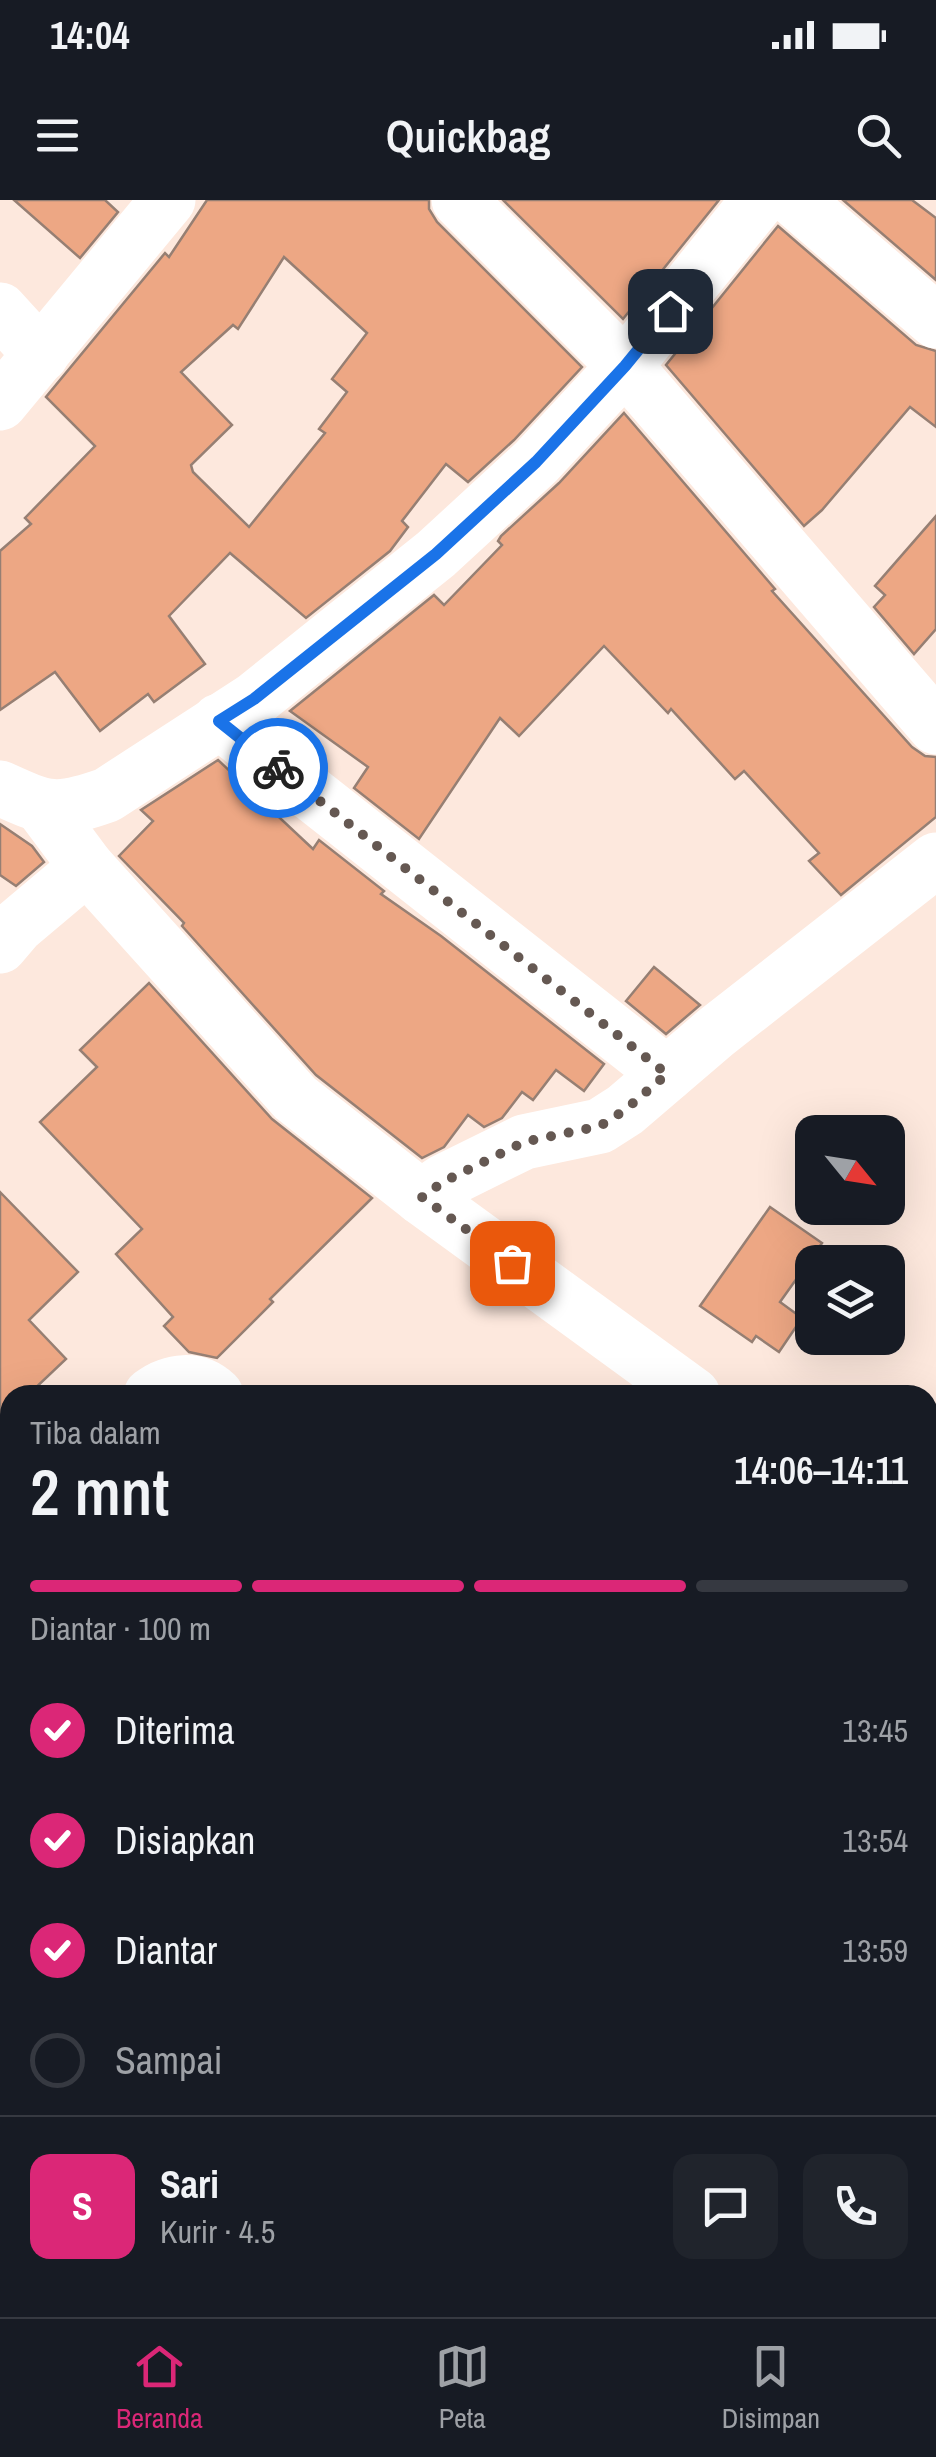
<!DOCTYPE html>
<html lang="id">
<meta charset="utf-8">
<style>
:root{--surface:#171b24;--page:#20242c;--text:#f1f3f6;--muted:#9ea1a6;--line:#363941;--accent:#db2777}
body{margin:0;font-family:"Archivo Narrow",sans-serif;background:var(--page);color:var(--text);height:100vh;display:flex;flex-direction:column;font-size:38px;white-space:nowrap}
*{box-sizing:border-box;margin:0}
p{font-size:32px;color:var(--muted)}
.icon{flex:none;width:55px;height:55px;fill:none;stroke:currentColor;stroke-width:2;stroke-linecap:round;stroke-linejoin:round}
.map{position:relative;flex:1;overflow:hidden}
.panel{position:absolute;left:0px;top:1185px;width:938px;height:932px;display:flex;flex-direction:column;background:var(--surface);border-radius:30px 30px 0 0;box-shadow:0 10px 40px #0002}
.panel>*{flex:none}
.needle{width:65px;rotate:120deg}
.buttons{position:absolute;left:795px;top:915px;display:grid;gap:20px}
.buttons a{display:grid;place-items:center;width:110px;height:110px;border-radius:20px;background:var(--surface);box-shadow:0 10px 40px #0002;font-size:50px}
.pin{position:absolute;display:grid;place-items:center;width:85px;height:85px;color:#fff;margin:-42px;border-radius:20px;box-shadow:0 5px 15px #0006}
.courier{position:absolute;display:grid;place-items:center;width:100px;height:100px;margin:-50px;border:8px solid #1a73e8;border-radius:50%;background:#fff;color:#222;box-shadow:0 2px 12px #0007}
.headline em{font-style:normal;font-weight:600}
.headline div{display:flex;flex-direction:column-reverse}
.headline{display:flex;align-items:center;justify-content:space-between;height:170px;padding:0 30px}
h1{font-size:65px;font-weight:600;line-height:75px}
.bar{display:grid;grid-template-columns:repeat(4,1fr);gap:15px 10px;align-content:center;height:120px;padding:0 30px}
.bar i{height:12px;border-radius:8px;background:var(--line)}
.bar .selected{background:var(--accent)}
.bar p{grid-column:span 4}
.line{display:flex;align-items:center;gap:25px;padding:0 30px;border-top:2px solid var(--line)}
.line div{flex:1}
.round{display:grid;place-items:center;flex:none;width:105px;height:105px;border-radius:20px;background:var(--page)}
ol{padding:0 30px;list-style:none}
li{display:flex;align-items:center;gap:30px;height:110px}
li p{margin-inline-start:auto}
li .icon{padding:10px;border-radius:50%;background:var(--accent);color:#fff;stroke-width:4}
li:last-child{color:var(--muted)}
li i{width:55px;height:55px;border:5px solid var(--line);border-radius:50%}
.status{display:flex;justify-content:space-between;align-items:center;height:70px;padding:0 50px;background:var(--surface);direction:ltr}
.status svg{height:28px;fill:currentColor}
header{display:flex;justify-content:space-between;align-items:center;height:130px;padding:0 30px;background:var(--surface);font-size:45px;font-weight:600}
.dock{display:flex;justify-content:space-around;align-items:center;height:140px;border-top:2px solid var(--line);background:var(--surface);font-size:28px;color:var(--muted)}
.dock a{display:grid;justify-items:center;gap:5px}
.dock .selected{color:var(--accent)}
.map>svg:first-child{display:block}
.building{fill:#eda784;stroke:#967f73;stroke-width:2.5;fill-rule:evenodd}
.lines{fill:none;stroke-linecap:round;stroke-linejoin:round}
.minor{stroke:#fff;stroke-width:55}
.tertiary{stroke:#fff;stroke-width:55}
.done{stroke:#655852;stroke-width:10;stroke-dasharray:0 18}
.route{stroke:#1a73e8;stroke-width:12}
</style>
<div class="status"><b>14:04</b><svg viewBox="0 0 49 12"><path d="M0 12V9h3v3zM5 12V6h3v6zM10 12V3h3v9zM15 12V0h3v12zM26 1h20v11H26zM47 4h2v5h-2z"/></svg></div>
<header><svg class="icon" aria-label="menu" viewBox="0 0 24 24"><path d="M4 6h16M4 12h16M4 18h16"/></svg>Quickbag<svg class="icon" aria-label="search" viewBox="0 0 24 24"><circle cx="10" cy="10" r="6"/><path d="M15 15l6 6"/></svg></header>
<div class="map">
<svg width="936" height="2117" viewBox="0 0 936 2117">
<rect width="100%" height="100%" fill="#fde8dd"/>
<g class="building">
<polygon points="14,0 105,0 118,12 80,58"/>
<path d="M 207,0 L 429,0 L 429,9 L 437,22 L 582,167 L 514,240 L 468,282 L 446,264 L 402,321 L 408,327 L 390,351 L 306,418 L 230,353 L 169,416 L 205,464 L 154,502 L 148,494 L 100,531 L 55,472 L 0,510 L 0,351 L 31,324 L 25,318 L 95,246 L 46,197 L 165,53 L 169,57 ZM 284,57 L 367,133 L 332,179 L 347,192 L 319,229 L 325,233 L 249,327 L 193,272 L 191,265 L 232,225 L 181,172 L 233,125 L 238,129 Z"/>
<polygon points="503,0 719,0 623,119"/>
<polygon points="843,0 912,0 936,18 936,80"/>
<polygon points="778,26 916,145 936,151 936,227 910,207 822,310 804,326 666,165"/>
<polygon points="624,213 775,389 772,391 912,547 925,556 936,557 936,617 841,695 809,661 819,653 744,571 735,579 671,509 668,513 604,446 519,536 500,518 419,639 354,588 368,567 290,511 434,395 444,405 502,345 498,341 501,336 559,283"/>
<polygon points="936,316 936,429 914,454 874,407 885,395 875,386"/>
<polygon points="218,560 313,649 319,640 384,691 381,694 441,736 604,864 584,891 556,870 533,900 522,892 502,918 484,927 468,915 444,947 422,958 316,875 182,726 184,723 119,656 153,621 141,610"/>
<polygon points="0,624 32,646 44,662 16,686 0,675"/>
<polygon points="654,767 700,805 666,834 626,801"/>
<polygon points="149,783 272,919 372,998 270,1099 273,1102 217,1158 189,1152 164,1126 173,1117 116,1054 142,1029 40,922 97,867 80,850"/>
<polygon points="0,992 78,1072 29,1120 66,1159 28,1195 10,1195 10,1212 0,1222"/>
<polygon points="770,1007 822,1043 780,1102 802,1118 779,1152 756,1136 752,1142 700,1106"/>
</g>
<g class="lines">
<g class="minor">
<polyline points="459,0 625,166 936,527"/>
<polyline points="795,0 936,121"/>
<polyline points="0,110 41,155"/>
<polyline points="0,203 168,0"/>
<polyline points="219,521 667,874"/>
<polyline points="43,608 87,667 295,898 421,997 693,1195"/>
<polyline points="0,746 17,726 87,667"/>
<polyline points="421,997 443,982 524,942 600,926 625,910 715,833 936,660"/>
<path d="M 151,1195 C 171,1180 197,1177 216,1195"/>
<polyline points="0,1376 10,1362"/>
<polyline points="928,1397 936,1385"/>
<polyline points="0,1550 10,1561"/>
<polyline points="0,2027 10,2036"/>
<polyline points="95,2108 106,2117"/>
<polyline points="507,2108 516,2117"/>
<polyline points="738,2108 740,2117"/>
</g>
<path class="tertiary" d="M 0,588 C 48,610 56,613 107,595 L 255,499 L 436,354 L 536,262 L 625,166 L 759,0"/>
</g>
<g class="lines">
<polyline class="done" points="278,568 667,874 625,910 600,926 524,942 443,982 422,997 512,1063"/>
<polyline class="route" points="278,568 219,521 254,499 436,354 536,262 625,166 670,111"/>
</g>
</svg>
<div class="buttons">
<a><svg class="needle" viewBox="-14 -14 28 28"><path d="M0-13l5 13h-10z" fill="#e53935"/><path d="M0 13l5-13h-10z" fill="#9ea1a6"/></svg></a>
<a><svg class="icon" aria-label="layers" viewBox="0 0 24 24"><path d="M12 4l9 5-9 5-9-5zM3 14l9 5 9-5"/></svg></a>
</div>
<div class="pin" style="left:512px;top:1063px;background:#ea580c"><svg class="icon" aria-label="bag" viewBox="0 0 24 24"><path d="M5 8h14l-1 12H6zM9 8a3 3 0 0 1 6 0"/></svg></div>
<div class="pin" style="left:670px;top:111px;background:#1f2937"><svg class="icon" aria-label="home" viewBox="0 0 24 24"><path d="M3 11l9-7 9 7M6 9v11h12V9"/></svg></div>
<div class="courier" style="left:278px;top:568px"><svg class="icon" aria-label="bike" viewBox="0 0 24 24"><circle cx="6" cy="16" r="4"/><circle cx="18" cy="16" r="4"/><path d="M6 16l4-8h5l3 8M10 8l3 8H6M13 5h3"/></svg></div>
<section class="panel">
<div class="headline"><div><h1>2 mnt</h1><p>Tiba dalam</p></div><em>14:06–14:11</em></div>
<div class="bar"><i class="selected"></i><i class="selected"></i><i class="selected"></i><i></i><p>Diantar · 100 m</p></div>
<ol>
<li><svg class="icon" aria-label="check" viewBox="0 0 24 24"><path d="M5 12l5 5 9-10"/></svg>Diterima<p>13:45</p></li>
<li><svg class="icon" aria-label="check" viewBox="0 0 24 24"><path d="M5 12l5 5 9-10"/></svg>Disiapkan<p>13:54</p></li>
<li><svg class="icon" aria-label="check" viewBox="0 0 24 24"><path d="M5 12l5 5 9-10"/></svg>Diantar<p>13:59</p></li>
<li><i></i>Sampai</li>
</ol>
<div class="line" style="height:180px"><b class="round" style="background:var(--accent);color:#fff">S</b><div><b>Sari</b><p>Kurir · 4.5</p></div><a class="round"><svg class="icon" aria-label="chat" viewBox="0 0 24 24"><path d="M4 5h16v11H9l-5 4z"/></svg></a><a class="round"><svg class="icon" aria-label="phone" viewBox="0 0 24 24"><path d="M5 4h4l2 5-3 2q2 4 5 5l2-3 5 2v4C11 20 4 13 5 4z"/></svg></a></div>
</section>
</div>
<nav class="dock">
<a class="selected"><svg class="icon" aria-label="home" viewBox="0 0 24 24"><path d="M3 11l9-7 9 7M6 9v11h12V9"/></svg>Beranda</a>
<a><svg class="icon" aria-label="map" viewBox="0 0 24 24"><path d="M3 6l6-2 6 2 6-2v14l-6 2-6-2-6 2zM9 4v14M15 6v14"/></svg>Peta</a>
<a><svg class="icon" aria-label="saved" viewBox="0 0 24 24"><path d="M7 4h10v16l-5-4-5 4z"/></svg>Disimpan</a>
</nav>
